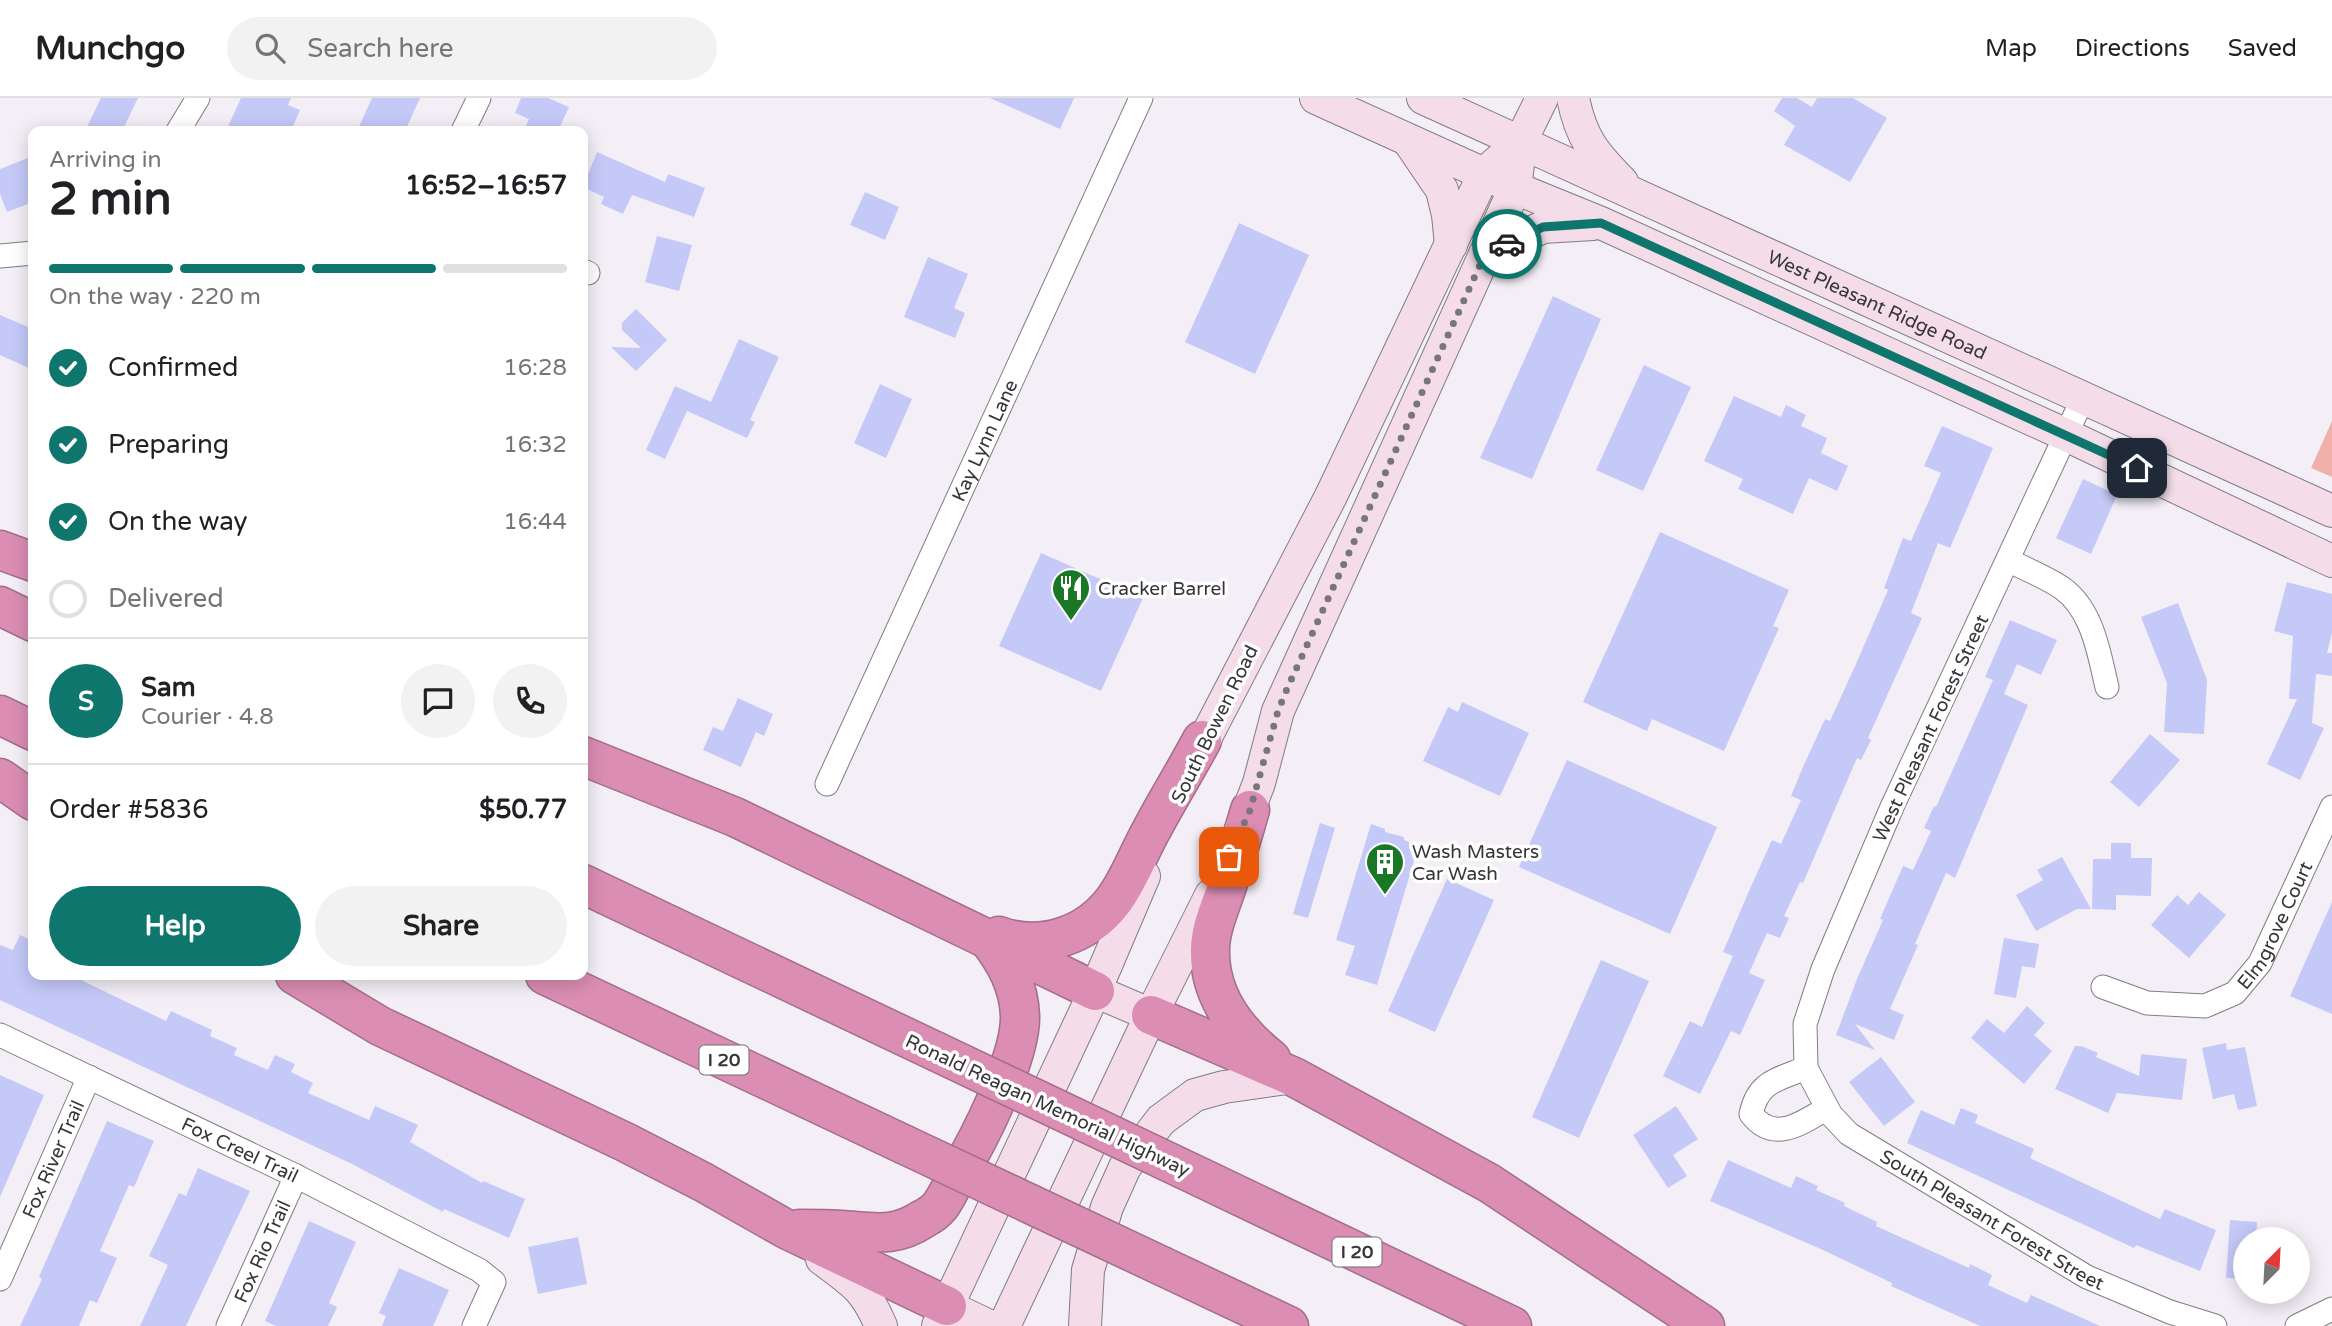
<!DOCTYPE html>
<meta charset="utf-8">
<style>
:root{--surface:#fff;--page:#f2f2f2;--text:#202124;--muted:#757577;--line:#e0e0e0;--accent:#0f766e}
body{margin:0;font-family:"Varela Round",sans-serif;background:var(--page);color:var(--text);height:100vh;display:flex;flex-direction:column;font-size:26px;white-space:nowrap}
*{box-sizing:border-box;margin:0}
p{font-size:23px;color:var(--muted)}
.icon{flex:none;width:38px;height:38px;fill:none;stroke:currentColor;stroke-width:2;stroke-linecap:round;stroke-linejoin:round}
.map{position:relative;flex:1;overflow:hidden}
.details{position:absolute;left:28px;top:28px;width:560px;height:854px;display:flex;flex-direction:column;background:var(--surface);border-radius:14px;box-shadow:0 4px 18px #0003}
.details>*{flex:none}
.needle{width:46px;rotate:24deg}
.controls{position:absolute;left:2233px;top:1129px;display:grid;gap:14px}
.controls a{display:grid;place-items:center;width:77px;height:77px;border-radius:50%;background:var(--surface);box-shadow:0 4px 18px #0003;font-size:35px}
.pin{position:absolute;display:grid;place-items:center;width:60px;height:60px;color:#fff;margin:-30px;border-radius:14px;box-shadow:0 4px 10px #0006}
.courier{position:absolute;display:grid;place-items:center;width:70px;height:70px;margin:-35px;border:5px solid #0f766e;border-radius:50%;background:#fff;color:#222;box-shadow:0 2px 9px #0007}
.overview em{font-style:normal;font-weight:800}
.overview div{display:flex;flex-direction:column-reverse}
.overview{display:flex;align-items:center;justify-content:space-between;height:119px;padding:0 21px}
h1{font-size:46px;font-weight:800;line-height:52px}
.bar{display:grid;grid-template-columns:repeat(4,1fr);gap:10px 7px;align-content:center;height:84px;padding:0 21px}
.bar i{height:9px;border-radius:5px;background:var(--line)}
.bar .active{background:var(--accent)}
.bar p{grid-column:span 4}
.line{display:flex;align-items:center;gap:18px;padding:0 21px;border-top:2px solid var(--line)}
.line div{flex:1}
.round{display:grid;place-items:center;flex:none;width:74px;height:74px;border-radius:37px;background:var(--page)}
ol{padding:0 21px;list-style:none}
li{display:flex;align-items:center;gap:21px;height:77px}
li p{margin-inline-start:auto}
li .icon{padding:7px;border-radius:50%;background:var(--accent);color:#fff;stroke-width:4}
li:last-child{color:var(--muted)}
li i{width:38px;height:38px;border:4px solid var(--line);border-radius:50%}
.action{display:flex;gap:14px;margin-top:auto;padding:14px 21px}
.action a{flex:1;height:80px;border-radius:42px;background:var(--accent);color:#fff;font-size:28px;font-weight:800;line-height:80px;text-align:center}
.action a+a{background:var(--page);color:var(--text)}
header{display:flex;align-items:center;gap:42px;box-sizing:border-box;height:98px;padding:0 35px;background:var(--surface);border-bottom:2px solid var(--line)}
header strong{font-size:33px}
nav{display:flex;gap:38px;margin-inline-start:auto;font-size:24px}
.search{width:490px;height:63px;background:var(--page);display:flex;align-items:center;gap:18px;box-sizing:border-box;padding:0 24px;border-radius:38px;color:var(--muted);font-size:26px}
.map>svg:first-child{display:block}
.green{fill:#f1afaa}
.building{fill:#c5c9f8}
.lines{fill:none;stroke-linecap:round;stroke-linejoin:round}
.street-casing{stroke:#817c83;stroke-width:25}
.secondary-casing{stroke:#817c83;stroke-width:34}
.highway-casing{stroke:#a26e88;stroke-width:41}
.street{stroke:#fff;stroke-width:23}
.secondary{stroke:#f4dde8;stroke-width:32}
.highway{stroke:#db8db3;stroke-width:38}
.highway-bridge-casing{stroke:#a26e88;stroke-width:41;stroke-linecap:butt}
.highway-bridge{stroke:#db8db3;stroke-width:38}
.done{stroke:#79767b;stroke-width:7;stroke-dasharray:0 12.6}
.route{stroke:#0f766e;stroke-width:9}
.labels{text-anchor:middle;stroke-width:7;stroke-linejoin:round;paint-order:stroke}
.shield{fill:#fefefe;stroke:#737173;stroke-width:2}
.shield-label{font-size:18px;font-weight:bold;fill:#373538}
.street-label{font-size:19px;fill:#373538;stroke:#fefefe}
.poi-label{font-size:19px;fill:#373538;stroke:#fefefe;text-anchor:start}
</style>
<header>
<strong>Munchgo</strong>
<div class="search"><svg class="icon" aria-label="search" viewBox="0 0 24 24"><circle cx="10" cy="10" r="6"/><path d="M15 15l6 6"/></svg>Search here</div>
<nav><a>Map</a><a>Directions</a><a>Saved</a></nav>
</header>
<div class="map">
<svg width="2332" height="1228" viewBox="0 0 2332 1228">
<rect width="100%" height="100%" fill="#f4eff7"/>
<polygon class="green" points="2332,323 2332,379 2311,370"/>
<g class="building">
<polygon points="101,0 138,0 122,33 85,33"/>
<polygon points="241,0 291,0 288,7 300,12 291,33 226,33"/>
<polygon points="372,0 420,0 405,33 357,33"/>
<polygon points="521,0 548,0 569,9 558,33 524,33 529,21 515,15"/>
<polygon points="990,0 1074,0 1060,31"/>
<polygon points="1782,0 1797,0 1812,9 1817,0 1853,0 1887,20 1850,84 1784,47 1795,28 1774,13"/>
<polygon points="597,54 665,84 668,76 705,90 694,119 632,97 623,116 601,106 604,99 583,89"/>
<polygon points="33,58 33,104 7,114 0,96 0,71"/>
<polygon points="865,94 899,109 885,142 850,127"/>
<polygon points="1239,125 1309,157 1255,276 1185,244"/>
<polygon points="657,138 692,147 679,193 645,184"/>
<polygon points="928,159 968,176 954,210 965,215 955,240 904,219"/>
<polygon points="1553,198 1601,221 1532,381 1480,360"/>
<polygon points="636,211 667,242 636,273 611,249 641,250 622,232 622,225"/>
<polygon points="0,217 33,231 33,272 0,257"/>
<polygon points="739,241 779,259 750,322 755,324 747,340 687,313 665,361 646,352 675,288 711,304"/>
<polygon points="1644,267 1691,289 1643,393 1596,372"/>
<polygon points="880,286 912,301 886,360 854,345"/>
<polygon points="1734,298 1781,319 1786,307 1806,317 1801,328 1827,340 1821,355 1848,368 1837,393 1809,380 1793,416 1738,391 1743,381 1704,363"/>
<polygon points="1942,328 1993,350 1950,450 1938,445 1911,515 1922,520 1868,640 1871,642 1861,662 1857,660 1803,785 1800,784 1784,818 1789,820 1780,840 1767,835 1749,875 1765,882 1740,937 1731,933 1700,996 1663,978 1690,923 1702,929 1733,858 1723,854 1749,793 1772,742 1781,746 1801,702 1791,698 1802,671 1825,621 1830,623 1856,566 1888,492 1884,490 1903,440 1911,443 1941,375 1924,368"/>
<polygon points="2083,381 2117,397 2091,456 2056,440"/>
<polygon points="1660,434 1789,492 1773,528 1779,530 1724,653 1652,621 1647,633 1583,604"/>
<polygon points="1041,455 1143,500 1101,593 999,548"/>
<polygon points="2287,484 2332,496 2332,535 2327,555 2332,555 2332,578 2316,576 2312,625 2324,630 2300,682 2267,666 2297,601 2289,601 2293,538 2274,533"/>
<polygon points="2178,505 2207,582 2204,636 2164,634 2167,585 2141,519"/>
<polygon points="2010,522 2057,542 2041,577 2017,566 2004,596 2028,607 1955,780 1946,775 1915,846 1918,847 1890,911 1904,917 1894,942 1855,926 1875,952 1836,937 1857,881 1883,822 1880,821 1903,768 1913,772 1931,733 1924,730 1934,708 1936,709 1993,582 1985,579"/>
<polygon points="738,600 773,616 764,638 756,634 741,669 703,652 713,629 723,633"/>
<polygon points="1462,604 1529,635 1500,698 1423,663 1448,609 1458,614"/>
<polygon points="2150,636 2180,662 2139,709 2110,684"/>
<polygon points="1567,662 1717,729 1670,836 1519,769"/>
<polygon points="1320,725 1335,730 1308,820 1293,816"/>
<polygon points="1371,726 1385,731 1385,734 1404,739 1404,742 1409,744 1409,747 1418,749 1377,887 1345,877 1355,848 1336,842"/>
<polygon points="2111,745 2131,745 2131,760 2152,760 2151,798 2116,797 2116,812 2092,811 2093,761 2111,761"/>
<polygon points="2062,759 2091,811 2077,811 2036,833 2016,797 2043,782 2037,772"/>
<polygon points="1447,781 1494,802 1435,934 1388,913"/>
<polygon points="2199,794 2226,817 2189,860 2151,827 2177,797 2188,807"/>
<polygon points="2332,804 2332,916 2290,898"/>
<polygon points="20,837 33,843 33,877 86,877 83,883 166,923 171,913 212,932 210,938 237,950 234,957 268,972 275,957 295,966 291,974 313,985 308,995 369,1022 375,1008 418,1027 410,1044 482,1085 483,1083 525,1101 509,1140 444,1111 443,1114 350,1065 0,902 0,847 13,852"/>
<polygon points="2004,840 2039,846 2035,870 2022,868 2016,900 1994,896"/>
<polygon points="1601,862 1649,883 1579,1040 1532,1019"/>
<polygon points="2027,908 2045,925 2034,937 2052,953 2024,986 1971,940 1987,921 2004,935"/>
<polygon points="2226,945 2227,952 2245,949 2257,1008 2238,1012 2234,996 2213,1001 2202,950"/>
<polygon points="2075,948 2081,948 2098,955 2096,959 2139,978 2141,956 2187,961 2182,1002 2117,995 2108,1015 2055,991"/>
<polygon points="1881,959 1915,1004 1884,1028 1849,984"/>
<polygon points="0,977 44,997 0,1099"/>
<polygon points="1676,1008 1698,1041 1673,1057 1687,1078 1668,1090 1633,1037"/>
<polygon points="1961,1010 1978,1017 1975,1025 2034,1051 2030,1060 2160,1121 2165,1111 2216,1132 2200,1173 2136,1147 2134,1150 1907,1045 1921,1012 1954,1027"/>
<polygon points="107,1023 154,1043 134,1089 129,1087 100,1153 117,1160 97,1205 90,1202 79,1228 20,1228 42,1181 39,1179"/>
<polygon points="1728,1062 1791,1090 1796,1078 1818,1088 1816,1092 1845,1105 1844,1108 1877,1124 1876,1128 1969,1170 1970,1166 1992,1177 1988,1187 2027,1205 2031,1197 2100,1228 1980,1228 1891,1188 1892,1185 1823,1152 1710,1103"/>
<polygon points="198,1070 250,1093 186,1228 140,1228 168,1167 149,1158 179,1095 186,1098"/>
<polygon points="2230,1122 2257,1124 2256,1141 2245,1141 2245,1181 2226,1180"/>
<polygon points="309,1123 356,1144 329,1205 337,1209 328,1228 276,1228 265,1223"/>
<polygon points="578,1139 587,1186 538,1196 528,1149"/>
<polygon points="399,1170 449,1192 433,1228 382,1228 386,1218 379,1215"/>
</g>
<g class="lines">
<defs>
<g id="street">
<polyline points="178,33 198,0"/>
<polyline points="463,33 479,0"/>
<polyline points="0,158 33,155"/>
<polyline points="583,173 588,175"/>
<path id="s1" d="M 2084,298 L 1892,709 L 1823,871 L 1805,926 L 1806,970 L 1831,1017 L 1849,1036 L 2087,1179 L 2170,1214 L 2215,1228"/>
<path d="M 2008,462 C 2025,471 2046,479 2062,490 C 2093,512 2099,556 2107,589"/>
<path id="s2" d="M 827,686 L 1141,0"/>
<path id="s3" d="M 2103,889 L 2147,905 L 2205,908 L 2235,895 L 2260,865 L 2332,709"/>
<path id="s4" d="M 0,937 L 296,1078 L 479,1172 L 494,1184 L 474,1228"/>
<path d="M 1806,970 C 1777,982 1758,983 1751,1016 C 1774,1046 1802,1025 1827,1010"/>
<path id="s5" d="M 0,1181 L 89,979"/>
<path id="s6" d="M 228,1228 L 296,1078"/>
<polyline points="2297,1228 2332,1211"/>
</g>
<g id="secondary">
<polyline points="1316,0 1515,90 1601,125 2064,336 2332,463"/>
<path id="s7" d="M 1423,0 L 2332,413"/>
<path d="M 1573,0 C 1581,40 1594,56 1622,84"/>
<polyline points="1408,42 1442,92 1448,117 1451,147"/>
<polyline points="1485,156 1543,129 1593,126"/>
<polyline points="1194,662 1331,398 1484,76 1521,43"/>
<polyline points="1240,734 1259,685 1278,613 1515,90 1521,43 1542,0"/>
<polyline points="1095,893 1151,917"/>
<path d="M 822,1161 C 854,1185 865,1190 881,1228"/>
<polyline points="947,1208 989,1228"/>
<polyline points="938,1228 1095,893 1144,778"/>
<polyline points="1004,1228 1151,917 1211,797"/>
<polyline points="1085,1228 1088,1172 1107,1109 1125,1069 1161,1022 1195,997 1224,989 1294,979"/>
</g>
<g id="highway">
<polyline points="0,452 33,464"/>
<polyline points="0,508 33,524"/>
<polyline points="0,617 33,633"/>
<polyline points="583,658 735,719 1095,893"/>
<polyline points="0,680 33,703"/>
<path d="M 1250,712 C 1242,739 1234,767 1225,794 C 1219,812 1210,832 1210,852 C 1209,897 1237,934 1271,961"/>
<polyline points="583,786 935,953"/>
<path d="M 999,838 C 1041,853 1087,838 1114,802 C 1129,782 1139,754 1152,731 C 1168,701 1186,672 1202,642"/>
<polyline points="295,877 380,928 625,1044 703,1084 786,1131 947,1208"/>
<polyline points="545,877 903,1046"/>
<polyline points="1151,917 1294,979 1489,1085 1705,1228"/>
<polyline points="1202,1080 1512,1228"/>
<path d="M 799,1131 C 813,1131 827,1131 841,1132 C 874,1134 894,1140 923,1121 C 929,1118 936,1113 940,1108 C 946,1100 951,1089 956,1080 C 978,1043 1021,960 1020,918 C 1019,888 1006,864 988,841"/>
<polyline points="1164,1169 1289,1228"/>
</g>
</defs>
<use href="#street" class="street-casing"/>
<use href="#secondary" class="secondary-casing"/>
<use href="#highway" class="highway-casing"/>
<use href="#street" class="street"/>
<use href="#secondary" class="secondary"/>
<use href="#highway" class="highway"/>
<defs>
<g id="highway-bridge">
<polyline points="935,953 1202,1080"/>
<polyline points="903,1046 1164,1169"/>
</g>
</defs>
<use href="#highway-bridge" class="highway-bridge-casing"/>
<use href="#highway-bridge" class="highway-bridge"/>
</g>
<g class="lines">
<polyline class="done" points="1229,759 1250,712 1278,613 1287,591 1485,156 1507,146"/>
<polyline class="route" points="1507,146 1543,129 1601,125 2137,370"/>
</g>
<defs>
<symbol id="restaurant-pin" viewBox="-11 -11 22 30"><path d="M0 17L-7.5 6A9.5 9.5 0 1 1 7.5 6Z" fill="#1a7726" stroke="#fefefe"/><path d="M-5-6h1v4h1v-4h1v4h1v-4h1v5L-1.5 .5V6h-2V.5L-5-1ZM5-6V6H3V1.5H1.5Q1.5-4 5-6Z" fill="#fff"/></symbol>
<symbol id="building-pin" viewBox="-11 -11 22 30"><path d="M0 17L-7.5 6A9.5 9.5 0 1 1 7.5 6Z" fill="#1a7726" stroke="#fefefe"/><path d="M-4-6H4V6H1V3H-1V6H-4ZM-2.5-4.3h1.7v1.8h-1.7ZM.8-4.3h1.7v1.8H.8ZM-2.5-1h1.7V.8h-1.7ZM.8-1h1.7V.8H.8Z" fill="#fff"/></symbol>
</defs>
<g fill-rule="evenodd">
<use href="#restaurant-pin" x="1049" y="468" width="44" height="60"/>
<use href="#building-pin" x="1363" y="742" width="44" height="60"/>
</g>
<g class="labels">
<g class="shield">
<rect x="699.5" y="947.5" width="49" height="29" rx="5"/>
<rect x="1332.5" y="1139.5" width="49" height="29" rx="5"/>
</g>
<g class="shield-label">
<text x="724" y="968">I 20</text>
<text x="1357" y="1160">I 20</text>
</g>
<g class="street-label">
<text dy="7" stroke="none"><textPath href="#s7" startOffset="499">West Pleasant Ridge Road</textPath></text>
<text dy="7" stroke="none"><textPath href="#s2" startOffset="378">Kay Lynn Lane</textPath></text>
<text transform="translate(1214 626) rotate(-64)" y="7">South Bowen Road</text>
<text transform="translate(1930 630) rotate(-65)" y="7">West Pleasant Forest Street</text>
<text dy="7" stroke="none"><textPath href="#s3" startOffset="217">Elmgrove Court</textPath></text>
<text transform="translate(1048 1007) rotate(25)" y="7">Ronald Reagan Memorial Highway</text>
<text dy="7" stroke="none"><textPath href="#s4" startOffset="266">Fox Creel Trail</textPath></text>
<text dy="7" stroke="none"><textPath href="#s5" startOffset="131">Fox River Trail</textPath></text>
<text dy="7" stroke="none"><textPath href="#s1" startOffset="978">South Pleasant Forest Street</textPath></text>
<text dy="7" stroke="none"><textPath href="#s6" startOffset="82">Fox Rio Trail</textPath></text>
</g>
<g class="poi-label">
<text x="1098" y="497">Cracker Barrel</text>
<text x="1412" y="760">Wash Masters<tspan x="1412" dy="22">Car Wash</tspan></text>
</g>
</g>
</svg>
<div class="controls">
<a><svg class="needle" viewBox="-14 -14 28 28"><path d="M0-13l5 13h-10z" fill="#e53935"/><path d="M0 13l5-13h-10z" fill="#757577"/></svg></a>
</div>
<div class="pin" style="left:1229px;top:759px;background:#ea580c"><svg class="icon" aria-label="bag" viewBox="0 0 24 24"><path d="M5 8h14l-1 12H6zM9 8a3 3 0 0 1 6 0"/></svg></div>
<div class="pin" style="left:2137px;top:370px;background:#1f2937"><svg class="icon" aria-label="home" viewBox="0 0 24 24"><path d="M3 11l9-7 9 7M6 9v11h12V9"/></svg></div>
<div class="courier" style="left:1507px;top:146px"><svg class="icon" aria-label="car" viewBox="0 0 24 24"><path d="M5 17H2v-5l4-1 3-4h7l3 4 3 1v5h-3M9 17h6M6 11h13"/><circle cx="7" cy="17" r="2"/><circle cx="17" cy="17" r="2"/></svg></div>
<section class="details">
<div class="overview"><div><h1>2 min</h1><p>Arriving in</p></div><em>16:52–16:57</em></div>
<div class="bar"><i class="active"></i><i class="active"></i><i class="active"></i><i></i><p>On the way · 220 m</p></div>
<ol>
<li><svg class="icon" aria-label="check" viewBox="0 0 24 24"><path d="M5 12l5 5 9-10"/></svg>Confirmed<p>16:28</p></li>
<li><svg class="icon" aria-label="check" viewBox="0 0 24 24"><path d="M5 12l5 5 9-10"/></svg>Preparing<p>16:32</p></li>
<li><svg class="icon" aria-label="check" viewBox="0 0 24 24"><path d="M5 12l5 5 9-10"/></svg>On the way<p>16:44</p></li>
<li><i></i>Delivered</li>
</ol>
<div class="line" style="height:126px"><b class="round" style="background:var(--accent);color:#fff">S</b><div><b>Sam</b><p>Courier · 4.8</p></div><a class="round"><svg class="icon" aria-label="chat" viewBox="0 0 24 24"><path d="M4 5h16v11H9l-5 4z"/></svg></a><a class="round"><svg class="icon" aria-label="phone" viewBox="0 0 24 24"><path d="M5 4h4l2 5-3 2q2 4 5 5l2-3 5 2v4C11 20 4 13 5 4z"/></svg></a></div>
<div class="line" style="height:91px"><div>Order #5836</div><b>$50.77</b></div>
<div class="action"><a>Help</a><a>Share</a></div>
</section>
</div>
